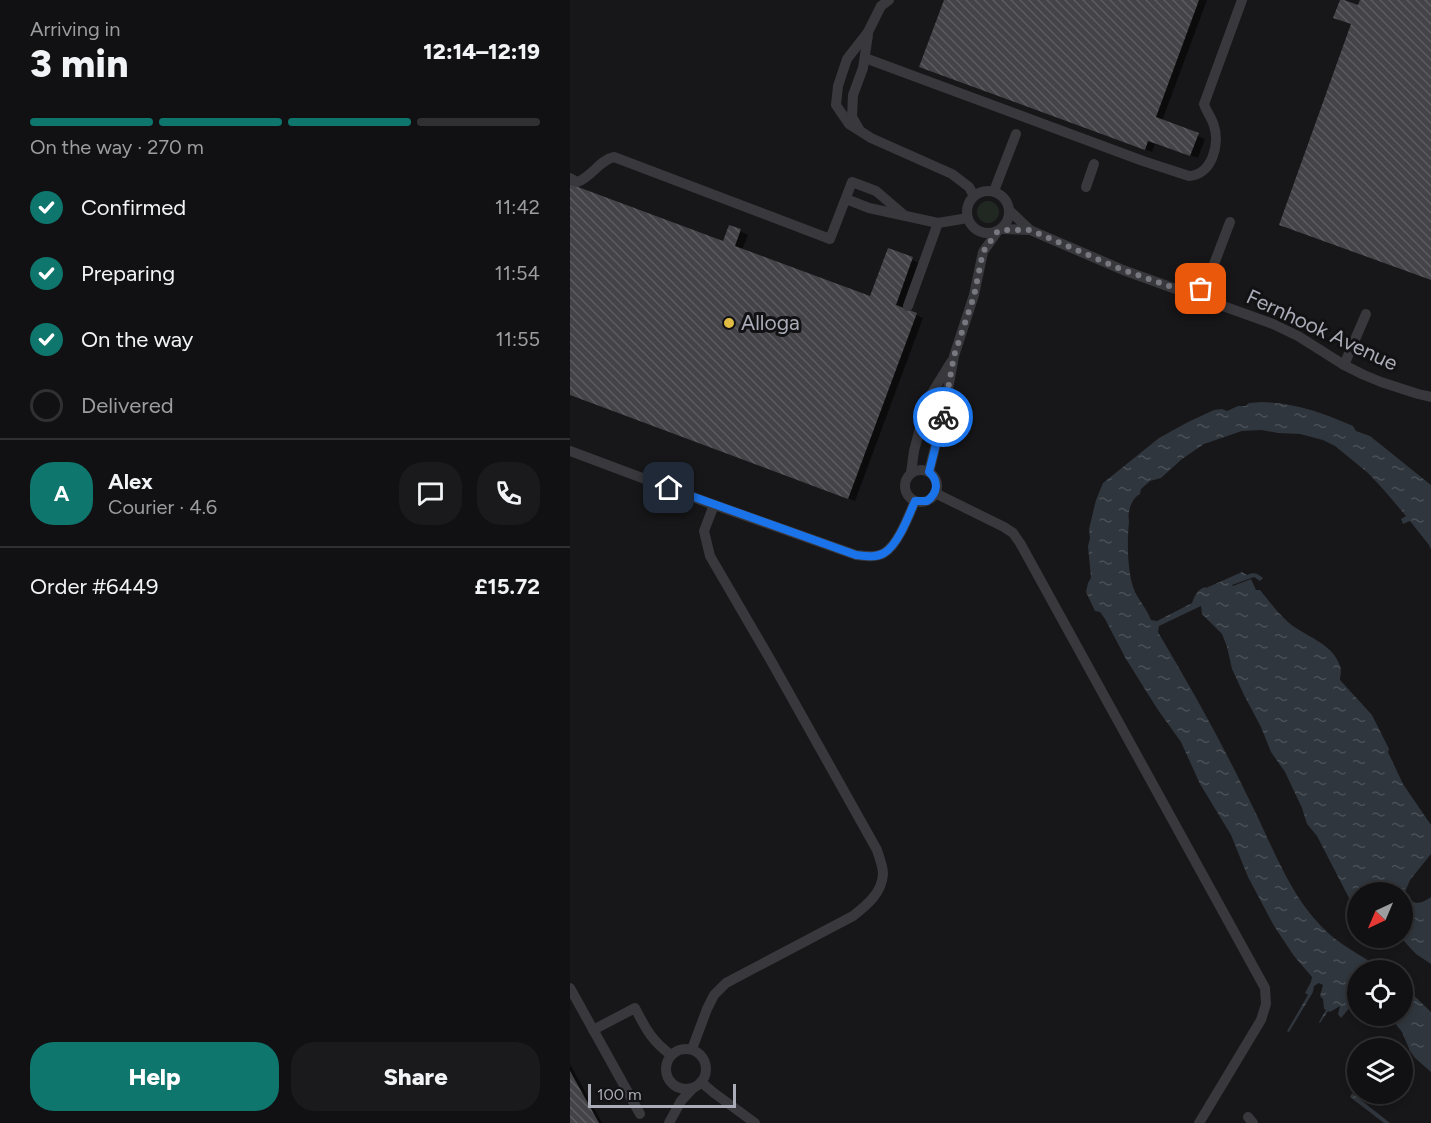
<!DOCTYPE html>
<meta charset="utf-8">
<style>
:root{--surface:#111012;--page:#1a191b;--text:#f1f3f6;--muted:#9c9d9f;--line:#303032;--accent:#0f766e}
body{margin:0;font-family:Figtree,sans-serif;background:var(--page);color:var(--text);height:100vh;display:flex;flex-direction:column;font-size:22px;white-space:nowrap}
*{box-sizing:border-box;margin:0}
p{font-size:20px;color:var(--muted)}
.icon{flex:none;width:33px;height:33px;fill:none;stroke:currentColor;stroke-width:2;stroke-linecap:round;stroke-linejoin:round}
.map{position:relative;flex:1;overflow:hidden}
.panel{display:flex;flex-direction:column;background:var(--surface);width:570px}
.panel>*{flex:none}
.needle{width:39px;rotate:224deg}
.controls{position:absolute;left:777px;top:882px;display:grid;gap:12px}
.controls a{display:grid;place-items:center;width:66px;height:66px;border-radius:50%;background:var(--surface);box-shadow:0 3px 9px #0003,0 0 0 2px var(--line);font-size:30px}
.scale{position:absolute;left:18px;bottom:15px;width:148px;box-sizing:border-box;padding-left:6px;border:3px solid #aaacb7;border-top:0;font-size:16px;line-height:21px;white-space:nowrap;color:#aaacb7;-webkit-text-stroke:4px #121113;paint-order:stroke}
.pin{position:absolute;display:grid;place-items:center;width:51px;height:51px;color:#fff;margin:-26px;border-radius:12px;box-shadow:0 3px 9px #0006}
.courier{position:absolute;display:grid;place-items:center;width:60px;height:60px;margin:-30px;border:4px solid #1a73e8;border-radius:50%;background:#fff;color:#222;box-shadow:0 2px 8px #0007}
.head em{font-style:normal;font-weight:800}
.head div{display:flex;flex-direction:column-reverse}
.head{display:flex;align-items:center;justify-content:space-between;height:102px;padding:0 30px}
h1{font-size:39px;font-weight:800;line-height:45px}
.bar{display:grid;grid-template-columns:repeat(4,1fr);gap:9px 6px;align-content:center;height:72px;padding:0 30px}
.bar i{height:8px;border-radius:4px;background:var(--line)}
.bar .on{background:var(--accent)}
.bar p{grid-column:span 4}
.line{display:flex;align-items:center;gap:15px;padding:0 30px;border-top:2px solid var(--line)}
.line div{flex:1}
.round{display:grid;place-items:center;flex:none;width:63px;height:63px;border-radius:24px;background:var(--page)}
ol{padding:0 30px;list-style:none}
li{display:flex;align-items:center;gap:18px;height:66px}
li p{margin-inline-start:auto}
li .icon{padding:6px;border-radius:50%;background:var(--accent);color:#fff;stroke-width:4}
li:last-child{color:var(--muted)}
li i{width:33px;height:33px;border:3px solid var(--line);border-radius:50%}
.cta{display:flex;gap:12px;margin-top:auto;padding:12px 30px}
.cta a{flex:1;height:69px;border-radius:24px;background:var(--accent);color:#fff;font-size:24px;font-weight:800;line-height:69px;text-align:center}
.cta a+a{background:var(--page);color:var(--text)}
main{display:flex;flex:1;min-height:0}
.map>svg:first-child{display:block}
.grass{fill:#212822}
.water{fill:url(#water-ripples)}
.shadow{fill:#0007}
.building{fill:url(#building-back-hatch)}
.lines{fill:none;stroke-linecap:round;stroke-linejoin:round}
.minor{stroke:#38383d;stroke-width:10}
.done{stroke:#77787f;stroke-width:6;stroke-dasharray:0 10.8}
.route{stroke:#1a73e8;stroke-width:8}
.poi-dot{fill:#e2bd44;stroke:#121113;stroke-width:2}
.labels{text-anchor:middle;stroke-width:6;stroke-linejoin:round;paint-order:stroke}
.poi-label{font-size:21px;fill:#aaacb7;stroke:#121113;text-anchor:start}
.street-label{font-size:21px;fill:#aaacb7;stroke:#121113}
</style>
<main>
<section class="panel">
<div class="head"><div><h1>3 min</h1><p>Arriving in</p></div><em>12:14–12:19</em></div>
<div class="bar"><i class="on"></i><i class="on"></i><i class="on"></i><i></i><p>On the way · 270 m</p></div>
<ol>
<li><svg class="icon" aria-label="check" viewBox="0 0 24 24"><path d="M5 12l5 5 9-10"/></svg>Confirmed<p>11:42</p></li>
<li><svg class="icon" aria-label="check" viewBox="0 0 24 24"><path d="M5 12l5 5 9-10"/></svg>Preparing<p>11:54</p></li>
<li><svg class="icon" aria-label="check" viewBox="0 0 24 24"><path d="M5 12l5 5 9-10"/></svg>On the way<p>11:55</p></li>
<li><i></i>Delivered</li>
</ol>
<div class="line" style="height:108px"><b class="round" style="background:var(--accent);color:#fff">A</b><div><b>Alex</b><p>Courier · 4.6</p></div><a class="round"><svg class="icon" aria-label="chat" viewBox="0 0 24 24"><path d="M4 5h16v11H9l-5 4z"/></svg></a><a class="round"><svg class="icon" aria-label="phone" viewBox="0 0 24 24"><path d="M5 4h4l2 5-3 2q2 4 5 5l2-3 5 2v4C11 20 4 13 5 4z"/></svg></a></div>
<div class="line" style="height:78px"><div>Order #6449</div><b>£15.72</b></div>
<div class="cta"><a>Help</a><a>Share</a></div>
</section>
<div class="map">
<svg width="861" height="1123" viewBox="0 0 861 1123">
<defs>
<pattern id="water-ripples" width="26" height="14" patternUnits="userSpaceOnUse" patternTransform="scale(1.5)"><rect width="26" height="14" fill="#30363d"/><path d="M2 4q2-2 4 0t4 0M15 11q2-2 4 0t4 0" fill="none" stroke="#4b5057"/></pattern>
<pattern id="building-back-hatch" width="6" height="6" patternUnits="userSpaceOnUse" patternTransform="scale(1.5)"><rect width="6" height="6" fill="#444348"/><path d="M-1 5l2 2M0 0l6 6M5-1l2 2" fill="none" stroke="#5c5b60"/></pattern>
</defs>
<rect width="100%" height="100%" fill="#171618"/>
<circle class="grass" cx="418" cy="212" r="11"/>
<g class="water">
<path d="M 691,402 C 725,403 751,412 783,426 L 786,431 L 800,436 L 861,485 L 861,550 L 859,545 L 840,521 L 833,524 L 831,519 L 836,516 L 813,489 L 798,473 L 765,446 L 753,440 L 730,434 L 708,433 L 691,430 L 672,431 L 634,444 L 612,459 L 591,478 L 580,481 L 571,489 L 570,494 C 564,497 560,505 559,512 C 558,513 559,521 559,522 C 557,541 557,574 565,592 C 570,602 577,609 581,620 L 587,621 L 622,603 C 625,595 627,590 635,587 L 636,588 L 672,572 L 677,575 C 684,572 687,573 693,578 L 690,581 L 684,577 L 662,585 L 663,586 L 681,579 L 686,590 L 690,590 C 699,601 707,612 718,622 C 735,637 762,642 770,666 C 772,671 770,675 770,680 L 802,715 L 819,749 L 818,752 L 833,784 L 861,825 L 861,854 L 840,880 L 835,892 C 842,906 850,905 861,897 L 861,964 L 846,954 L 832,939 C 834,927 847,918 833,907 L 832,892 L 788,892 L 787,906 L 779,898 L 747,836 L 737,824 L 732,808 L 715,772 L 701,752 L 691,727 L 674,695 L 662,669 L 657,647 L 652,634 L 632,614 L 631,606 L 589,626 L 588,632 C 617,681 645,730 670,781 C 679,799 688,817 696,835 C 711,867 726,900 750,925 C 768,945 793,956 814,970 L 788,970 L 787,1006 L 781,1006 L 771,1018 L 768,1014 L 770,1006 L 760,1012 L 758,1011 L 750,1023 L 749,1022 L 756,1010 L 754,1009 L 753,999 L 750,996 L 753,985 L 749,983 L 744,986 L 743,992 L 719,1032 L 717,1031 L 738,995 L 735,993 L 741,982 L 742,977 L 724,956 L 704,926 L 678,877 L 661,835 L 630,784 L 611,742 L 588,710 L 556,659 L 535,619 L 530,612 L 525,611 L 516,592 L 518,583 L 521,578 L 518,546 L 520,538 L 519,529 L 526,500 L 533,483 L 589,438 L 618,422 L 644,410 L 652,409 L 657,411 L 668,406 L 676,406 L 679,403 Z"/>
<polygon points="833,985 861,1012 861,1072 845,1058 840,1051 832,1032 824,1022 812,1016 832,1016"/>
<polygon points="782,1093 820,1123 814,1123 780,1097"/>
</g>
<g class="shadow">
<polygon points="375,0 637,0 592,121 635,139 628,158 585,144 582,152 358,70"/>
<polygon points="792,0 861,0 861,280 717,228 710,224 783,25 772,21 789,7"/>
<polygon points="0,188 153,243 160,227 178,235 172,250 301,298 319,250 349,263 332,309 353,318 285,501 0,395"/>
<polygon points="0,1064 32,1123 0,1123"/>
</g>
<g class="building">
<polygon points="374,0 629,0 586,117 629,133 620,156 578,141 575,150 349,67"/>
<polygon points="770,0 774,0 788,5 790,0 861,0 861,280 709,225 781,24 763,18"/>
<polygon points="0,184 153,241 159,225 171,229 165,246 300,296 318,248 343,257 326,305 347,313 278,499 0,395"/>
<polygon points="0,1071 29,1123 0,1123"/>
</g>
<g class="lines">
<g class="minor">
<polyline points="319,0 311,6 298,32 277,59 268,86 266,105 279,124 301,138 382,174 399,187 404,196"/>
<path d="M 295,58 L 573,161 L 619,176 C 642,175 650,144 644,126 C 642,118 636,111 634,104 L 672,0"/>
<polyline points="289,129 282,117 283,95 293,68 298,35"/>
<path d="M 0,178 L 7,182 C 22,177 29,160 44,157 L 260,239 L 282,182 L 306,191 L 334,215"/>
<polyline points="516,187 524,164"/>
<circle cx="418" cy="212" r="21"/>
<polyline points="424,191 446,134"/>
<polyline points="276,199 299,208 368,223 398,218"/>
<polyline points="440,211 460,230 553,270 703,324 728,336 774,365 794,375 811,382 848,394 861,397"/>
<polyline points="431,229 460,230"/>
<polyline points="628,296 631,289 641,272 660,222"/>
<polyline points="338,306 368,223"/>
<polyline points="774,365 796,314"/>
<path d="M 0,451 L 139,503 L 286,555 C 295,556 306,558 314,553 C 328,545 339,515 345,501"/>
<circle cx="351" cy="486" r="16"/>
<polyline points="359,472 374,411 384,356 404,295 413,252 427,232"/>
<polyline points="341,473 344,451 357,401 381,362"/>
<polyline points="365,493 434,527 443,533 450,543 695,988 696,1004 691,1020 629,1123"/>
<polyline points="0,988 70,1114"/>
<path d="M 23,1030 L 65,1008 C 76,1029 81,1040 101,1055"/>
<circle cx="116" cy="1069" r="20"/>
<path d="M 122,1049 L 137,1009 L 144,995 L 156,983 L 283,916 C 297,905 312,893 313,874 C 313,866 309,857 307,850 L 200,659 L 140,556 L 134,531 L 144,505"/>
<polyline points="131,1082 144,1093 185,1123"/>
<polyline points="678,1117 683,1123"/>
<polyline points="99,1123 111,1101 123,1088"/>
</g>
</g>
<g class="lines">
<polyline class="done" points="373,417 384,356 404,296 413,252 427,232 431,230 460,230 553,270 628,296 631,289"/>
<path class="route" d="M 99,488 L 286,555 C 295,556 306,558 314,553 C 328,545 339,515 345,501 L 357,501 C 368,493 369,481 359,472 L 373,417"/>
</g>
<circle class="poi-dot" cx="159" cy="323" r="6"/>
<g class="labels">
<g class="poi-label">
<text x="171" y="330">Alloga</text>
</g>
<g class="street-label">
<text transform="translate(752 330) rotate(25)" y="7">Fernhook Avenue</text>
</g>
</g>
</svg>
<div class="controls">
<a><svg class="needle" viewBox="-14 -14 28 28"><path d="M0-13l5 13h-10z" fill="#e53935"/><path d="M0 13l5-13h-10z" fill="#9c9d9f"/></svg></a>
<a><svg class="icon" aria-label="locate" viewBox="0 0 24 24"><circle cx="12" cy="12" r="6"/><path d="M12 2v4M12 18v4M2 12h4M18 12h4"/></svg></a>
<a><svg class="icon" aria-label="layers" viewBox="0 0 24 24"><path d="M12 4l9 5-9 5-9-5zM3 14l9 5 9-5"/></svg></a>
</div>
<div class="scale">100 m</div>
<div class="pin" style="left:631px;top:289px;background:#ea580c"><svg class="icon" aria-label="bag" viewBox="0 0 24 24"><path d="M5 8h14l-1 12H6zM9 8a3 3 0 0 1 6 0"/></svg></div>
<div class="pin" style="left:99px;top:488px;background:#1f2937"><svg class="icon" aria-label="home" viewBox="0 0 24 24"><path d="M3 11l9-7 9 7M6 9v11h12V9"/></svg></div>
<div class="courier" style="left:373px;top:417px"><svg class="icon" aria-label="bike" viewBox="0 0 24 24"><circle cx="6" cy="16" r="4"/><circle cx="18" cy="16" r="4"/><path d="M6 16l4-8h5l3 8M10 8l3 8H6M13 5h3"/></svg></div>
</div>
</main>
